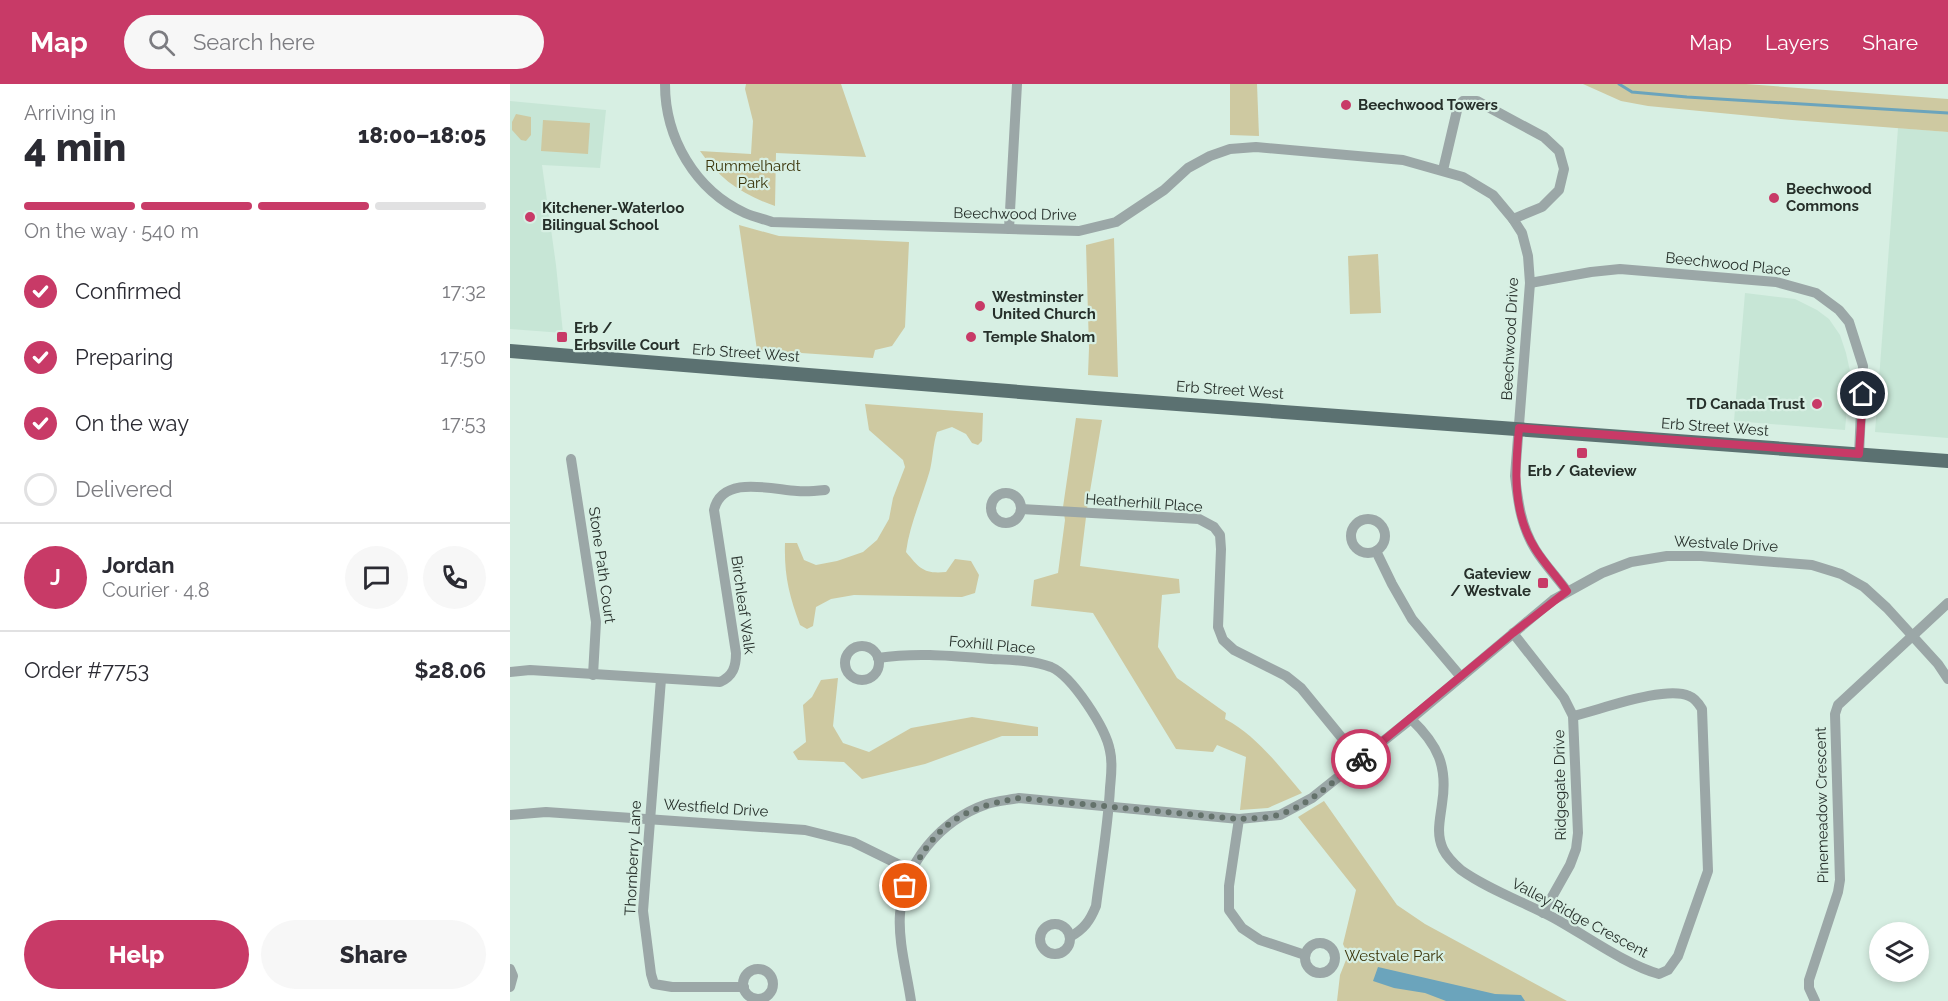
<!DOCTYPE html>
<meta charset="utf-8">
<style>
:root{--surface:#fff;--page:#f7f7f7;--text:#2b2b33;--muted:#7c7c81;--line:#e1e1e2;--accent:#c83a67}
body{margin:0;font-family:Raleway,sans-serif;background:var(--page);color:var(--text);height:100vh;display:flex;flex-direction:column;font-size:22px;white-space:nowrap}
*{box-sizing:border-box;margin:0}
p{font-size:20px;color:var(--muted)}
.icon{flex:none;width:33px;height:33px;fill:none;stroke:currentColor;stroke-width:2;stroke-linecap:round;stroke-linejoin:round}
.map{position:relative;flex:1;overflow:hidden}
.details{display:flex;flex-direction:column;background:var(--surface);width:510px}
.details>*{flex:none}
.fabs{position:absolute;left:1359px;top:838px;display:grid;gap:12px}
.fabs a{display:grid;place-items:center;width:60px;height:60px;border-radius:50%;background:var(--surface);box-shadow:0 3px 9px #0003;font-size:30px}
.pin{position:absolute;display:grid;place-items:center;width:51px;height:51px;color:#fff;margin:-26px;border:3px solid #fff;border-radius:50%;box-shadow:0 2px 6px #0007}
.courier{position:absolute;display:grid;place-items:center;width:60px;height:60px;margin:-30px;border:4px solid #c83a67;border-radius:50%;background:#fff;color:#222;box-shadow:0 2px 8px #0007}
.overview em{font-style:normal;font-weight:800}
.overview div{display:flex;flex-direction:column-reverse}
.overview{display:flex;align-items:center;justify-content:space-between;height:102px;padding:0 24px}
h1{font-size:39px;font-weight:800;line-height:45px}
.bar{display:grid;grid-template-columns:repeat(4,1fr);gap:9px 6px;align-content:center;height:72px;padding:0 24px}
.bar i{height:8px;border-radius:4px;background:var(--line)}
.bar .on{background:var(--accent)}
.bar p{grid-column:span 4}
.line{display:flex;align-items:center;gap:15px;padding:0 24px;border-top:2px solid var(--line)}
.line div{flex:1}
.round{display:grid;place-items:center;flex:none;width:63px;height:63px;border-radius:32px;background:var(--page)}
ol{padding:0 24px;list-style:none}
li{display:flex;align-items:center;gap:18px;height:66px}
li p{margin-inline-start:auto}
li .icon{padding:6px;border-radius:50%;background:var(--accent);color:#fff;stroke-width:4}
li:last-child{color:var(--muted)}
li i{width:33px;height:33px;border:3px solid var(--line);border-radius:50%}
.primary-button{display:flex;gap:12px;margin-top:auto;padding:12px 24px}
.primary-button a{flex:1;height:69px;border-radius:36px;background:var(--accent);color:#fff;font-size:24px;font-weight:800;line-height:69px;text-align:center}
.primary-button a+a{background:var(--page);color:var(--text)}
header{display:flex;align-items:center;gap:36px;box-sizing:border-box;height:84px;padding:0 30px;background:var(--accent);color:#fff}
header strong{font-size:28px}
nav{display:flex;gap:33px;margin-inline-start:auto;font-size:21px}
.search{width:420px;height:54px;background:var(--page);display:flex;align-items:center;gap:15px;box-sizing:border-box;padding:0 21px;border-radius:33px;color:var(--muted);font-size:22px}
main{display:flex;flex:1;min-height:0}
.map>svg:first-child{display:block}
.built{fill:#c7e6d6}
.green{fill:#cec9a1}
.water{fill:#6ba4bc}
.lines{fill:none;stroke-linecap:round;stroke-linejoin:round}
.stream{stroke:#6ba4bc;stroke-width:3}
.minor{stroke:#9ba7a7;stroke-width:10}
.major{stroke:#5b7171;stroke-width:14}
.done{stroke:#64726b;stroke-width:6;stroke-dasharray:0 10.8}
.route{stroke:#c83a67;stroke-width:8}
.poi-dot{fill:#c83a67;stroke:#d7efe3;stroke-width:2}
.labels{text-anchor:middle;stroke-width:4.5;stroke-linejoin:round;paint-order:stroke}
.poi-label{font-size:15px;font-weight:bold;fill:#262f2a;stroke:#d7efe3;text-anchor:start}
.park-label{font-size:15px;fill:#3a3409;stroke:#d7efe3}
.street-label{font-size:15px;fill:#262f2a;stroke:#d7efe3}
</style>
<header>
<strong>Map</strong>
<div class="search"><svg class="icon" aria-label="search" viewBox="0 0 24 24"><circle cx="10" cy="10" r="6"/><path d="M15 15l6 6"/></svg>Search here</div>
<nav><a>Map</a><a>Layers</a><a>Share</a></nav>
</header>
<main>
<section class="details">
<div class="overview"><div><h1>4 min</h1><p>Arriving in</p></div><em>18:00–18:05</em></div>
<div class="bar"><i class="on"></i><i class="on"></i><i class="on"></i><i></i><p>On the way · 540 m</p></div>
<ol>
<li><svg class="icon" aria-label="check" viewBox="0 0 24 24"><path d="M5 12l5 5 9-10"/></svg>Confirmed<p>17:32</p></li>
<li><svg class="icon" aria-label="check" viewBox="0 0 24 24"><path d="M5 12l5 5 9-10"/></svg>Preparing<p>17:50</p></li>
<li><svg class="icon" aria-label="check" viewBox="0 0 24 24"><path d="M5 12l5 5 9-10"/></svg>On the way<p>17:53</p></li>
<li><i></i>Delivered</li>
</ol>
<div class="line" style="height:108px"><b class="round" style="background:var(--accent);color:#fff">J</b><div><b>Jordan</b><p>Courier · 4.8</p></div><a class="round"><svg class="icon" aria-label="chat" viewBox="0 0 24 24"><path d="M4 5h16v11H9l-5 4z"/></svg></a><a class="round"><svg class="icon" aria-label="phone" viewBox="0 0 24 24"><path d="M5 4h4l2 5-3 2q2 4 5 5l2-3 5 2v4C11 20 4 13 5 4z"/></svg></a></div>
<div class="line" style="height:78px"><div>Order #7753</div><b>$28.06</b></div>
<div class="primary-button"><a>Help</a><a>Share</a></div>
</section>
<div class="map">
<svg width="1438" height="917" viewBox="0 0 1438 917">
<rect width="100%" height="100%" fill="#d7efe3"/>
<g class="built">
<polygon points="0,17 96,26 90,84 32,81 46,181 53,249 0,245"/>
<polygon points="1388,44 1438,48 1438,354 1365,348"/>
<polygon points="1235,209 1285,215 1307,226 1319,235 1330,251 1336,269 1340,287 1335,346 1224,337"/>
</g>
<g class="green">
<path d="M 236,0 L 331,0 L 356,73 L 266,69 L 265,122 C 233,111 209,95 190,67 L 241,70 L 243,37 L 235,5 Z"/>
<polygon points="720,0 747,0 749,52 720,51"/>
<polygon points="1073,0 1236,0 1438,15 1438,48 1282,36 1138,22 1111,17"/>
<polygon points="6,30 21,33 21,51 16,57 11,56 2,46 2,38"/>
<polygon points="33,36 80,39 78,70 31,67"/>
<polygon points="229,141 269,152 399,158 395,243 382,262 365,266 363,274 247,266"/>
<polygon points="604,154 608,293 578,291 579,264 576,161"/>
<polygon points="868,170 871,229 840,230 838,172"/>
<path d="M 355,320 L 473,329 L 472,357 L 468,361 L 462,359 L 456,350 L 442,343 L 427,348 C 423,361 423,373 420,386 C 412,414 400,439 396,468 C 410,485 414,490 436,488 L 445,475 L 461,477 L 469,491 L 465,509 L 452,513 L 344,511 L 321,515 L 306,523 L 303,542 L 297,545 L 290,541 C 279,511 274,491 275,459 L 287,459 L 294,476 L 306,481 L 327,477 L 353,468 L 367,456 L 379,435 L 383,414 L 395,383 L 393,376 L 359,346 Z"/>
<path d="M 566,334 L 592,336 L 577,425 L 570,482 L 669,495 L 670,509 L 652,511 L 648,563 L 667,594 L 716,629 L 715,635 C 747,652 769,682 792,709 L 758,724 L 730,726 L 736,673 L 707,661 L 703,668 L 666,665 L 583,529 L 521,522 L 524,496 L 548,489 L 555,436 L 553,423 Z"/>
<polygon points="328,594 323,642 333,659 359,668 401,644 462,633 528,643 528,652 492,652 415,680 352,695 334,678 288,676 283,668 296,658 293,621 302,613 311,596"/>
<polygon points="814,717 887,821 915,840 1057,917 827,917 830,891 838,871 833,860 846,806 788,733"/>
</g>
<polygon class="water" points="868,883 985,910 1011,911 1015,917 936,917 915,909 884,904 863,897"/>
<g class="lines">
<polyline class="stream" points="1109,0 1122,8 1177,13 1438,29"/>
<g class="minor">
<path d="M 155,0 C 155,54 185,106 235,129 C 244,133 254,135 262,138 L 569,147 L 606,138 L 654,106 L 678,84 L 700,72 L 720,65 L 746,63 L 893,76 L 953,93 L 983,111 L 1003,135 L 1012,149 L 1018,172 L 1020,199 L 1005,392 C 1008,418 1011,442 1025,465 C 1034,480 1047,493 1057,507"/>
<polyline points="933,86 948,22 953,17 967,17 1034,53 1049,67 1054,85 1049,106 1032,123 1003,135"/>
<polyline points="499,145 507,0"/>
<polyline points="1020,199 1081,188 1110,185 1266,198 1306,209 1329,226 1339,238 1353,282 1349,371"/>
<polyline points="61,375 86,538 83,591"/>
<circle cx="496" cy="424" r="15"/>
<polyline points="511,425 689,435 704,443 710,451 711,465 708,543 713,556 724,566 776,592 791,604 850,676"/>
<circle cx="858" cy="452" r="17"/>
<polyline points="866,467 882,500 902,535 951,593"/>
<polyline points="1003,549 1054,614 1063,632 1068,749 1066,765 1060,781 1033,829"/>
<circle cx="352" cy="579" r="17"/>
<path d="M 368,574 C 406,568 444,572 482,575 C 501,576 523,576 541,583 C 562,592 596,644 600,667 C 603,679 601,692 600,704 C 598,743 591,782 586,822 C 580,837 574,845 560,853"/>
<path d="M 0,588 L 20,586 L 210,598 C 223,592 226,583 226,569 L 204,426 C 212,391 260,405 287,407 C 296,408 306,407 315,406"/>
<polyline points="151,595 133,827 141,890 144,900 162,903 234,903"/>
<path d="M 901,635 C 928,661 938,682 932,720 C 930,736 926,750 933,765 C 937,773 944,780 951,786 C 979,806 1014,818 1044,834 C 1075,851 1116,881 1149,890 L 1158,886 L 1168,872 L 1198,787 L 1192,625 C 1189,620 1185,614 1179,612 C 1155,601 1090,626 1063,632"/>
<polyline points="0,731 36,728 295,746 343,758 402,787"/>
<polyline points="729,735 719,802 719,826 732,844 750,856 795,871"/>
<circle cx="545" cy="855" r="15"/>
<circle cx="810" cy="874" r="15"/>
<polyline points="0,885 3,892 0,903"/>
<circle cx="248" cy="900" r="15"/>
<path d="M 401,917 C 397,889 388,858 390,830 C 393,779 431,736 477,720 C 487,717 499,716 509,714 L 729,735 L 770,731 L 802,714 L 901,635 L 1043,516 L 1092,489 L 1121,478 L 1157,472 L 1191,472 L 1302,481 L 1331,490 L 1354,503 L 1377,524 L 1428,580 L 1438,595"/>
<polyline points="1305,917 1299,904 1299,896 1328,808 1330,796 1325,630 1328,621 1438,519"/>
</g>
<polyline class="major" points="0,267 585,314 1438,377"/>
</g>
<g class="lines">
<path class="done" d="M 395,802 C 422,744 446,725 509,714 L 729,735 C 742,734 758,735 771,730 C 801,720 826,695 851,675"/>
<path class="route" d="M 851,675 L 1003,549 L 1057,507 C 1047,493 1035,480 1026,466 C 1002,429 1005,386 1009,344 L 1349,370 L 1353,310"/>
</g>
<g class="poi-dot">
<circle cx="836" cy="21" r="6"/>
<circle cx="1264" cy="114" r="6"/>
<circle cx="20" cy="133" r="6"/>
<circle cx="470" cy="222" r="6"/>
<rect x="46" y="247" width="12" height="12" rx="3"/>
<circle cx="461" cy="253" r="6"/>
<circle cx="1307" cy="320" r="6"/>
<rect x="1066" y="363" width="12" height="12" rx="3"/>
<rect x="1027" y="493" width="12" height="12" rx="3"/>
</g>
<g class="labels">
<g class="poi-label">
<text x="848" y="26">Beechwood Towers</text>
<text x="1276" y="110">Beechwood<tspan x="1276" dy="17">Commons</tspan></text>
<text x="32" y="129">Kitchener-Waterloo<tspan x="32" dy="17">Bilingual School</tspan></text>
<text x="482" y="218">Westminster<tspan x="482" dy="17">United Church</tspan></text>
<text x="64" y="249">Erb /<tspan x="64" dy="17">Erbsville Court</tspan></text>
<text x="473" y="258">Temple Shalom</text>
<text x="1295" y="325" text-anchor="end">TD Canada Trust</text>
<text x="1072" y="392" text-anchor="middle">Erb / Gateview</text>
<text x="1021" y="495" text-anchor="end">Gateview<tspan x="1021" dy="17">/ Westvale</tspan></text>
</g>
<g class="park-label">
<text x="243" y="87">Rummelhardt<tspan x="243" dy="17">Park</tspan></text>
<text x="884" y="877">Westvale Park</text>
</g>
<g class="street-label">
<text transform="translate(505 130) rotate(1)" y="5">Beechwood Drive</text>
<text transform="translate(1218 180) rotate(6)" y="5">Beechwood Place</text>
<text transform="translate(1000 255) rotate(-87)" y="5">Beechwood Drive</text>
<text transform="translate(236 269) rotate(4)" y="5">Erb Street West</text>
<text transform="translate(720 306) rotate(4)" y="5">Erb Street West</text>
<text transform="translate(1205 343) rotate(4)" y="5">Erb Street West</text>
<text transform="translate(634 419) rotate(4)" y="5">Heatherhill Place</text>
<text transform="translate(1216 460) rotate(3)" y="5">Westvale Drive</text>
<text transform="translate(92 481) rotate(82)" y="5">Stone Path Court</text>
<text transform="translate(233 521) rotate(82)" y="5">Birchleaf Walk</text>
<text transform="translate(482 561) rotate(5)" y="5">Foxhill Place</text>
<text transform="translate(1050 701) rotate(-91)" y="5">Ridgegate Drive</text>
<text transform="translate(1312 721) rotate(-91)" y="5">Pinemeadow Crescent</text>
<text transform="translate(206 724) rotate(4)" y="5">Westfield Drive</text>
<text transform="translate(123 774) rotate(-87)" y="5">Thornberry Lane</text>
<text transform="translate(1070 834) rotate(28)" y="5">Valley Ridge Crescent</text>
</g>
</g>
</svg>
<div class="fabs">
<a><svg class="icon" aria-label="layers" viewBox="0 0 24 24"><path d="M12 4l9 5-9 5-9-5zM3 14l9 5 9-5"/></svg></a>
</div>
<div class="pin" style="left:395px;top:802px;background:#ea580c"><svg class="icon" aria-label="bag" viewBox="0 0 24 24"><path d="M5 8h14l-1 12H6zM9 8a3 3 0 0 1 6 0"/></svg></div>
<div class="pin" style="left:1353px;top:310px;background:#1f2937"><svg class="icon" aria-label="home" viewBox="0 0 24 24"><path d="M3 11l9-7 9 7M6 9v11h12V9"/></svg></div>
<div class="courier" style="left:851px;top:675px"><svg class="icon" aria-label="bike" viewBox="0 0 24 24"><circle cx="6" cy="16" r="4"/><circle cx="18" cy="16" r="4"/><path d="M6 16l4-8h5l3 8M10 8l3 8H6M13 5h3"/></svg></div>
</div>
</main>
